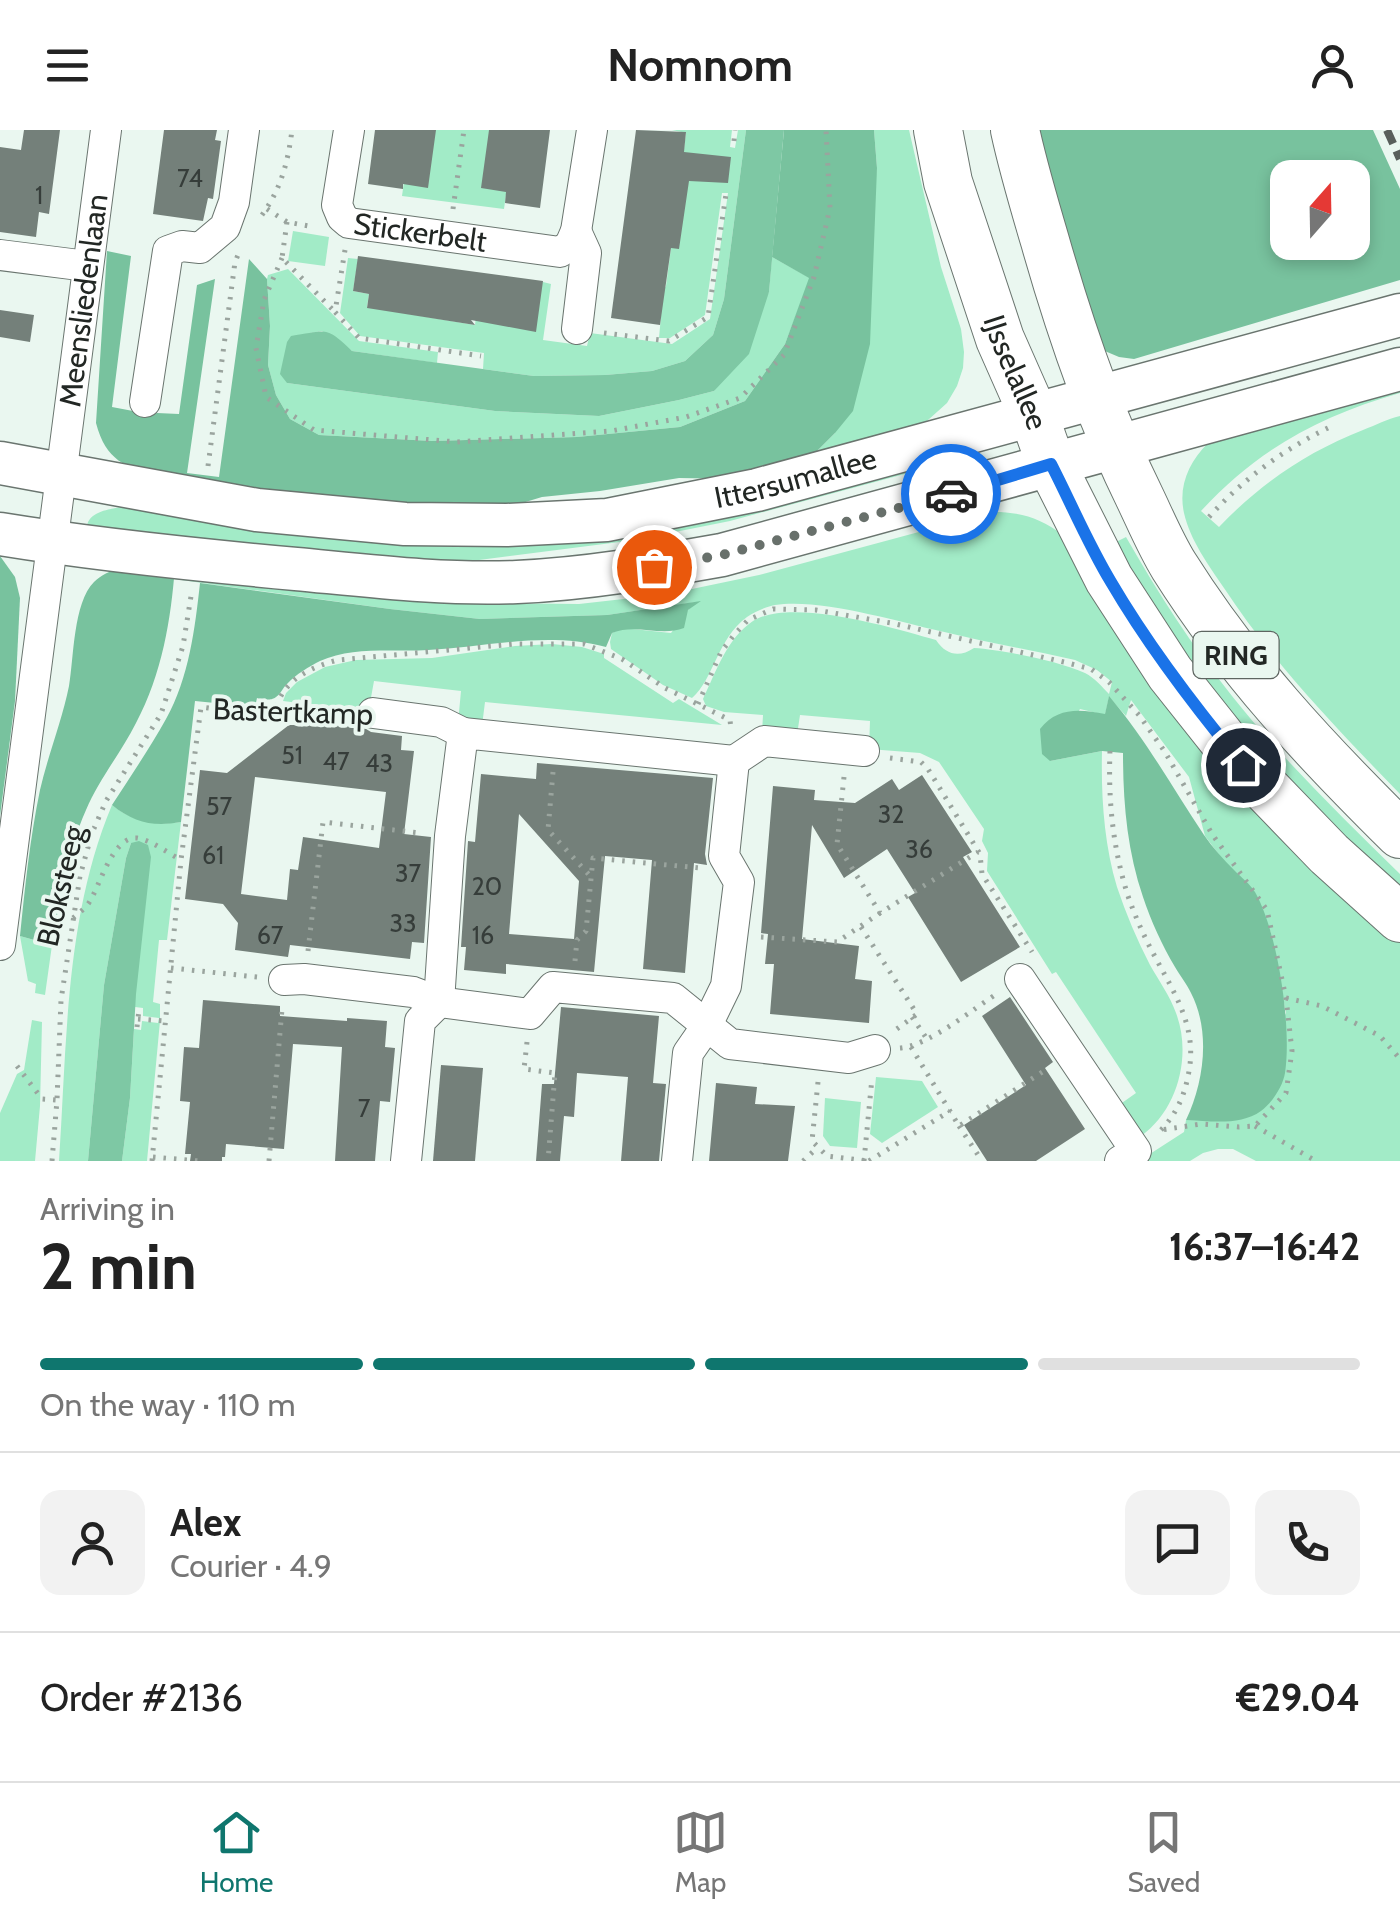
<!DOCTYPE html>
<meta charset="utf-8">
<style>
:root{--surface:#fff;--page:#f2f2f2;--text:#222;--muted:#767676;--line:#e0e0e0;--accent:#0f766e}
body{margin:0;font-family:Cabin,sans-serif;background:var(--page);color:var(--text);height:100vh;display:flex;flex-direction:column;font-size:38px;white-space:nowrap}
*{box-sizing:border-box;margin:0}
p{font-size:32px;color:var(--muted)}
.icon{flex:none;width:55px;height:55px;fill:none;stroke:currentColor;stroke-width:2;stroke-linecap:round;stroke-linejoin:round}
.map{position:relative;height:1031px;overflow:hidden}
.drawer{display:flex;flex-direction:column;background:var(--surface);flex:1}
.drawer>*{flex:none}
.needle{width:65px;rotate:20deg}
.fabs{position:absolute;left:1270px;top:30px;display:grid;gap:20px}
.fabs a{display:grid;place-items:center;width:100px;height:100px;border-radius:20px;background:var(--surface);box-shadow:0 5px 15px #0003;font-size:50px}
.pin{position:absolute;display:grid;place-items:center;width:85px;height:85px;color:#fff;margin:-42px;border:5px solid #fff;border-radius:50%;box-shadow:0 2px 10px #0007}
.courier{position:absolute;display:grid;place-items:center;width:100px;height:100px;margin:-50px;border:8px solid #1a73e8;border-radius:50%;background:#fff;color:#222;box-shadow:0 2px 12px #0007}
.head em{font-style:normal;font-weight:700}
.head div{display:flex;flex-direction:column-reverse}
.head{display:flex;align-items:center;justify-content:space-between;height:170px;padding:0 40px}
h1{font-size:65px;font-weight:700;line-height:75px}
.bar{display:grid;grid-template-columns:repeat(4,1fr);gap:15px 10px;align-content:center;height:120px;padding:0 40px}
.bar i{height:12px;border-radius:8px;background:var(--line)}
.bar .on{background:var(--accent)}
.bar p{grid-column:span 4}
.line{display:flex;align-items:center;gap:25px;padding:0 40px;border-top:2px solid var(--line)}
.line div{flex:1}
.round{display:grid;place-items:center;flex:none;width:105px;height:105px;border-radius:20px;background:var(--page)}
header{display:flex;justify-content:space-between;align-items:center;height:130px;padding:0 40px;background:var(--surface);font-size:45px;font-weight:700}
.dock{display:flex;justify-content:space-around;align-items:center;height:140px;border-top:2px solid var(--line);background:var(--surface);font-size:28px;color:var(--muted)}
.dock a{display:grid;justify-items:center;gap:5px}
.dock .on{color:var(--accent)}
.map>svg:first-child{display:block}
.green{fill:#a2ebc7}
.forest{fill:#78c29e;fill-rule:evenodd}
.water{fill:#7ec8a4}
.building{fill:#74807a;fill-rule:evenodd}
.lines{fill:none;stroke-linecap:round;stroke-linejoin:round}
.street-casing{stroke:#6a756f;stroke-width:32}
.secondary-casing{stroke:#6a756f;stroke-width:45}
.primary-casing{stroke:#6a756f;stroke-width:50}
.path{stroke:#9aa49e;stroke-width:5;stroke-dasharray:2.5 8;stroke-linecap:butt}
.street{stroke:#fff;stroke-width:30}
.secondary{stroke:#fff;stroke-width:42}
.primary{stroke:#fff;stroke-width:48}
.rail{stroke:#585f5b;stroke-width:8;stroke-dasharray:15 8;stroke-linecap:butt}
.done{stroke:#68706b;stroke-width:10;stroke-dasharray:0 18}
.route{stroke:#1a73e8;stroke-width:12}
.labels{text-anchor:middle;stroke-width:8;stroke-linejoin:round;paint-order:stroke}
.number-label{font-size:25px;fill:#363d3a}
.shield{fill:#eaf7f0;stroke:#5e6561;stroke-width:2.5}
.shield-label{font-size:28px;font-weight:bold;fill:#222724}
.street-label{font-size:30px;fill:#222724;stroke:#eaf7f0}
</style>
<header><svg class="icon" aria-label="menu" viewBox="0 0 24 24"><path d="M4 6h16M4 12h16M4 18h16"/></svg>Nomnom<svg class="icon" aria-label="person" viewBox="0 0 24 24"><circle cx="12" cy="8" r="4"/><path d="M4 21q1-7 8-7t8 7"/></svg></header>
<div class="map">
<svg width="1400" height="1031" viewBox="0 0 1400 1031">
<rect width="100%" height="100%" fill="#eaf7f0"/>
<g class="green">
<polygon points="411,0 500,0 507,57 504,79 402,66"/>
<polygon points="672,0 732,0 730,17 735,18 738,0 746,0 724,169 713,205 685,231 652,241 605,245 534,246 483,239 484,223 360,206 340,183 348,128 358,129 353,161 369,164 367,177 475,195 477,178 543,152 551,154 543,210 587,216 590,203 672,214 710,189 728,63 722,63 705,185 670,208 659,208 661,186 647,183 666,156 686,3"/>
<polygon points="874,0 909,0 941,137 961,199 964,222 963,238 957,256 947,273 918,299 808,330 835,303 877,38"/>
<polygon points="293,101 329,107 325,136 288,131"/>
<polygon points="772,127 810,148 785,214 745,271 680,297 577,307 432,311 319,305 290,289 276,265 268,235 270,196 267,149 268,145 288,139 359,211 438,222 437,233 352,221 322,201 310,203 287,253 495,281 599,286 679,270 714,261 769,162"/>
<path d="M 1400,253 L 1400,263 C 1320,286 1258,319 1201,381 L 1219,397 C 1261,353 1307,322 1363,300 C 1376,295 1387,289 1400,286 L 1400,664 C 1337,599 1274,534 1224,458 C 1209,436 1190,410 1184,383 C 1178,356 1189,332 1208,313 Z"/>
<path d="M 962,318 L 964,328 L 730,391 L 635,410 L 479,430 L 446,432 L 373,430 L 87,398 C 87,382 109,379 122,377 L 385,407 Z"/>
<path d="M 993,382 C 1021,382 1040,388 1063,405 L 1400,809 L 1400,1031 L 1256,1031 L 1233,1019 L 1218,1019 L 1203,1023 L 1190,1031 L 1139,1031 L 1184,1002 L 1186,990 L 1232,991 L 1286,883 L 1271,803 L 1254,761 L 1223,730 L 1205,706 L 1189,647 L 1131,570 L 1126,586 L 1109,567 L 1105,585 L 1080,579 L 1050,631 L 1102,621 C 1101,667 1104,713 1117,757 C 1126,784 1137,810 1150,835 C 1159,851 1170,866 1176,883 C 1192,925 1178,980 1141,1006 L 1119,975 L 1136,963 L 1056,842 L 1052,844 L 987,741 L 988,723 L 982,711 L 984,699 L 939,632 L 920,623 L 869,619 L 870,591 L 800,585 L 797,605 L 762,603 L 763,585 L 724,582 L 706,576 L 703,569 C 716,542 727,508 753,491 C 790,467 895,498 936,510 C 946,525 959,528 974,518 C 1004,520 1058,531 1085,543 C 1095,548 1102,557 1109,564 L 1112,552 L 1097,540 L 1075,530 C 1030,520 985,512 940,501 C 896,491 819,468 775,475 C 765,477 755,482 747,487 C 717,509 714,549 692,568 L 663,555 L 611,519 L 610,512 L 612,503 L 623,498 L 671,503 L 688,480 L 697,472 L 607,485 L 480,489 L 390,479 L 174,449 L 175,436 L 482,473 L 579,474 L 668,464 L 759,445 Z"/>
<path d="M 1126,407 C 1158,463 1192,516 1232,566 C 1283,630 1342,687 1400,744 L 1400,766 L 1235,602 L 1108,416 Z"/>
<polygon points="552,514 582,517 604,524 604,528 673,573 679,569 722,595 485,572 482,596 458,593 461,561 374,551 370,573 362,581 283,571 286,563 297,552 325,537 356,530 432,528 515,516"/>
<path d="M 112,675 C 133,692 156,696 181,692 L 167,810 L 159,810 L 153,872 L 160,874 L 160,891 L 147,1031 L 122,1031 L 130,968 L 134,899 L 141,900 L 142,891 L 158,893 L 159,888 L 143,886 L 143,878 L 135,877 L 131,713 L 126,728 L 104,855 L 88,1031 L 59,1031 C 67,912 65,787 112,675 Z"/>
<polygon points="20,806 52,815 45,865 35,863 36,854 28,851"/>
<polygon points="32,890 42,892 40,976 35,1031 0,1031 0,983 17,944 24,940"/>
<polygon points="876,947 922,951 938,977 882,1013 870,1004"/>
<polygon points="825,968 861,972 857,1018 830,1016 823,1006"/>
</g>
<g class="forest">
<path d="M 784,0 L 874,0 L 877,38 L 870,214 L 853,281 L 835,303 L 808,330 L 737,349 L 679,348 L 600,361 L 542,367 L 495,381 L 450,380 L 159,349 C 125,336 106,331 96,293 L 107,121 L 131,126 L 112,277 L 133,281 L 144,288 L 157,283 L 179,284 L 197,155 L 215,149 L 187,343 L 219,347 L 249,129 L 267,149 L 270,196 L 268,235 L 276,265 L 290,289 L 319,305 L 432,311 L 577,307 L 680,297 L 745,271 L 785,214 L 809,148 L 772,127 Z"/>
<path d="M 1032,0 L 1373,0 L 1400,59 L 1400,150 L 1134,229 L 1119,227 L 1093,216 ZM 1288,48 L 1352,48 L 1352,112 L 1288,112 Z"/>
<polygon points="0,426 15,447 20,468 15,571 0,686"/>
<path d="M 175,436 C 171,490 162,544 136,593 C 121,623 99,649 86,680 C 67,723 60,769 52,815 L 20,806 C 25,757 30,708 40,660 C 48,625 62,591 69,556 C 74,528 73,473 94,452 C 116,431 147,437 175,436 Z"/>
<path d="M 200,453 L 390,479 L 480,489 L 607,485 L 701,471 L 688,480 L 684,498 C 660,507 636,493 612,503 L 606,517 C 547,501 487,517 428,520 C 393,522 352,516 320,531 C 310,536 295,545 288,553 C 282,558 280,567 272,569 C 270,570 259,569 257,568 L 255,577 L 195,571 L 181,692 C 154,697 134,693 112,675 C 130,647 150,618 166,589 C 189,548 195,498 200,453 Z"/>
<path d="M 1109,566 C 1147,611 1172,657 1204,705 C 1213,718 1223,729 1234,740 C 1241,747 1250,754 1255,762 C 1278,802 1292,898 1285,943 C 1283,956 1272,973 1261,981 C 1240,996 1211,991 1186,990 C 1204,952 1211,902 1191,863 C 1187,854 1180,846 1175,837 C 1162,815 1151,791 1143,767 C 1127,720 1123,672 1123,623 L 1102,621 L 1050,631 L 1042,624 L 1040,599 C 1057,577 1080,579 1105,584 Z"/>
</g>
<g class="water">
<path d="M 746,0 L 784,0 L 769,162 L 749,224 L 714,261 L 679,270 L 599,286 L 495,281 L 287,253 L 280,244 L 287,212 L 291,206 C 327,201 325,195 352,221 L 534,246 L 605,245 L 652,241 L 685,231 L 713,205 L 724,169 Z"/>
<polygon points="139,711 148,715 151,727 136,864 130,968 122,1031 88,1031 104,855 126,728 131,713"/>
</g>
<g class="building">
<polygon points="24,0 60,0 49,84 39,82 36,107 0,102 0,17 21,20"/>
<polygon points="164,0 217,0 215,10 221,11 213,69 208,68 203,91 153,84"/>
<polygon points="375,0 436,0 428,58 403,54 403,59 368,54"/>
<polygon points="489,0 550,0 540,78 505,73 506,62 481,58"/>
<polygon points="636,0 686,2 684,22 731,27 728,53 689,51 679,119 671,118 660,195 611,188"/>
<polygon points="358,126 543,151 536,202 471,190 475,195 367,178 369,164 353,161"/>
<polygon points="0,180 34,185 30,212 0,207"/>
<path d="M 298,586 L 350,592 L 358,594 L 371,602 L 402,606 L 401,620 L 414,621 L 404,704 L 431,707 L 424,813 L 412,812 L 410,829 L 290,815 L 288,827 L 235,820 L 238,793 L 223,774 L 185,769 L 200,640 L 227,643 L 289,595 L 297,595 ZM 255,647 L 386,662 L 379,718 L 303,707 L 298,740 L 290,739 L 287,770 L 241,764 Z"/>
<path d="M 537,633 L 713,648 L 705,724 L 707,735 L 694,733 L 685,843 L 643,839 L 652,730 L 605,726 L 594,842 L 506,834 L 506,844 L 464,840 L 466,817 L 461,817 L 468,711 L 475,712 L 481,644 L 536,649 ZM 519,684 L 579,751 L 574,809 L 509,804 Z"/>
<polygon points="922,645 972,722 963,727 1020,817 961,852 908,767 915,763 887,719 844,748 812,695 802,809 859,816 855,849 872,851 869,893 770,884 774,834 765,834 768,804 761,803 773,656 815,660 814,670 855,673 892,649 899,660"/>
<polygon points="1010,867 1053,932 1045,938 1085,999 1036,1031 987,1031 964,995 1026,955 982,886"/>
<polygon points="203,870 280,876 280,886 347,891 347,888 387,891 385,917 395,918 390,972 380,971 375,1031 335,1031 342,917 293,914 284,1019 226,1014 225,1027 222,1027 222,1031 190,1031 191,1024 185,1024 190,972 180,971 184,917 199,918"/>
<polygon points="561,877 659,886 653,953 666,954 659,1031 621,1031 628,947 577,943 574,987 564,986 560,1031 536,1031 542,954 554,954"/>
<polygon points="441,935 483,938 475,1031 433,1031"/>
<polygon points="716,953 757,957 755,974 795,976 788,1031 709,1031"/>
</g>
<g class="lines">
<defs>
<g id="street">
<path id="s1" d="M 349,0 L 337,75 L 342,87 L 349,93 L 560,122 L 570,115 L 576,101 L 592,0"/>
<polyline points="576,101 586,123 577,199"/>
<polyline points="0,125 87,136"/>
<polyline points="145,272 168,121 182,116 200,118 225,97 234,72 244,0"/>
<polyline points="373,583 441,592 463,603"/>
<polyline points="734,631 764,611 864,621"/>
<path id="s2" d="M 0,815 L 106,0"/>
<polyline points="1020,849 1136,1021 1120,1031"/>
<polyline points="284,850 304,849 413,862 439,872 530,884 553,857 673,868 730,914 849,928 875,920"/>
<polyline points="406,1031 420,891 439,872 450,706 463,603 734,631"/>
<polyline points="677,1031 688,923 706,897 726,856 739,752 724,726 734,631"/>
</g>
<g id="secondary">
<path id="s3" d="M 0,333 L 257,380 L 405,394 L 507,395 L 607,390 L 757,360 L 1400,185"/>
<path d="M 0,404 C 98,420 197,430 296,439 C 370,446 443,455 517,452 C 586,449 654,437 722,425 L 1400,239"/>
</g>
<g id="primary">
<path id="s4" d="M 938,0 L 948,52 L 1000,209 L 1034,286 L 1051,334 L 1109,449 L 1170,543 L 1243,635 L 1329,724 L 1400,788"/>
<path d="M 1015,0 C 1023,37 1034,74 1045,111 C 1070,199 1099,285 1140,368 C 1151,391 1161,415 1174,436 C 1239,539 1314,619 1400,704"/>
</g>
</defs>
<use href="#street" class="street-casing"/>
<use href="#secondary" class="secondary-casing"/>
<use href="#primary" class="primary-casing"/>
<g class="path">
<polyline points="734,11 735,0"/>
<polyline points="267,79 287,92 314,97"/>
<polyline points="453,79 464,0"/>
<path d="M 262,85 C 281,59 288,32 292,0"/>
<polyline points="287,92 282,128 335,182"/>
<polyline points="345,120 335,182 359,208 481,226"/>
<polyline points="282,128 264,170 256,218 266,267 314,300 457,312 611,301 686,287 740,268 784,225 814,147 830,78 826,0"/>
<polyline points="604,203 669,211 708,187 726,64"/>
<polyline points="208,336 235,132 238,125"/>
<path d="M 1209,387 C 1243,349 1284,319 1330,297"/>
<polyline points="698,574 721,522 734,505 748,490 773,479 816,480 891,493 1064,532 1091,539 1109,552 1139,585 1165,622 1212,704 1267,780 1286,868 1292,921 1286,963 1255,996 1239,997 1201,994 1161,1000"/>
<path d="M 277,576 C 284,549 314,536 338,530 L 514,514 L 584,514 L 622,529 L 665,558 L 730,590 L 731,599"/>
<path d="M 1110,621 C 1108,670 1113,719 1128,766 C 1135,786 1143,804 1153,823 C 1174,863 1199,898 1188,946 C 1184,967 1176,984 1161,1000"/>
<polyline points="890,628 921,632 928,639 980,724 982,744 1032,822"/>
<polyline points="553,642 548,700 592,748"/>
<polyline points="844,647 837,714 880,783 978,722"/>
<path d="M 73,788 C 79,783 86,778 90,771 C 100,755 113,706 137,708 C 151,710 168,723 181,730"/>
<polyline points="861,797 917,884 894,901"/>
<polyline points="761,807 837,812 880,783"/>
<polyline points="308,821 323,692 420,703"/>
<polyline points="575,831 577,810 586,801 593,728 700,738"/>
<polyline points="171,838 257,847"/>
<polyline points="1286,868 1322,876 1380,906 1400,929"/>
<polyline points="912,887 927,909"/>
<polyline points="138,889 165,891"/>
<polyline points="137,897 139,880"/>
<polyline points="527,912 524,939 555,943 548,1031"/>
<polyline points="911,917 959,996 1047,939"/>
<path d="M 900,918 C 928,916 973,879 998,863"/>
<polyline points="17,936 42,969 57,970"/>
<polyline points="818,952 812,1011 827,1026 868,1031"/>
<polyline points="959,996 982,1031"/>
<polyline points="1255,996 1316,1031"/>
<polyline points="153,1027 199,1031"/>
<polyline points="52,1031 57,970 61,870 80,746 92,703 106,671 161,584 183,516 192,460"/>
<polyline points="152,1031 181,730 201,577 253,584 277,576 347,585"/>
<polyline points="269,1031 282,879"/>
<polyline points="803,1031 818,1017"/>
<polyline points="864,1031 872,948"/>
<polyline points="869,1031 950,981"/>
</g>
<use href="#street" class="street"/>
<use href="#secondary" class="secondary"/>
<use href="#primary" class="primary"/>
<polyline class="rail" points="1387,0 1400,29"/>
</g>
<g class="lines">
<polyline class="done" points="654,437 722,425 951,364"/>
<path class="route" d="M 951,364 L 1051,334 C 1071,373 1088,414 1111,452 C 1149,517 1195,577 1243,635"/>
</g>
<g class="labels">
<g class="number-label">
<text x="190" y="57">74</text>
<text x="39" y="74">1</text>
<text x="292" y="634">51</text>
<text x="336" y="640">47</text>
<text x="379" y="642">43</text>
<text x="219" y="685">57</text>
<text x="891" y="693">32</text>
<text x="919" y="728">36</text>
<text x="213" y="734">61</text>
<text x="408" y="752">37</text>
<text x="487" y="765">20</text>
<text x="403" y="802">33</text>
<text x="270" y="814">67</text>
<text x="483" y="814">16</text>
<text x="364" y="987">7</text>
</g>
<rect class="shield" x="1193.5" y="502" width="85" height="46" rx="8"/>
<g class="shield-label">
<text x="1236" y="535">RING</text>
</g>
<g class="street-label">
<text dy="10" stroke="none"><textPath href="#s1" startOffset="170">Stickerbelt</textPath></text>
<text dy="10" stroke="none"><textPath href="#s2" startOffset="650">Meensliedenlaan</textPath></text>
<text dy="10" stroke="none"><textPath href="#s4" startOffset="255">IJsselallee</textPath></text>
<text dy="10" stroke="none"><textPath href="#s3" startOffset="805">Ittersumallee</textPath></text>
<text transform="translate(293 582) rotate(2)" y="10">Bastertkamp</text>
<text transform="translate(61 756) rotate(-77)" y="10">Bloksteeg</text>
</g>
</g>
</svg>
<div class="fabs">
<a><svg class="needle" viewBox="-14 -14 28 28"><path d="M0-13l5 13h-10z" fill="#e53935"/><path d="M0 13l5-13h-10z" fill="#767676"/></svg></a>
</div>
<div class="pin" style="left:654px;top:437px;background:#ea580c"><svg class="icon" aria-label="bag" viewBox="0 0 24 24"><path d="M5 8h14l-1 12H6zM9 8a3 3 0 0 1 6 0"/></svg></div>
<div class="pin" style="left:1243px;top:635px;background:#1f2937"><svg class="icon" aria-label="home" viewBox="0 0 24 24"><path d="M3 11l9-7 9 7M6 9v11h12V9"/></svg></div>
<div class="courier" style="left:951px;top:364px"><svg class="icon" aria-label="car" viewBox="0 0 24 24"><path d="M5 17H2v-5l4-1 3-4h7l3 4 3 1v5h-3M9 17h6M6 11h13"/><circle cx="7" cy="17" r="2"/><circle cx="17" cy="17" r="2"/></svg></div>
</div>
<section class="drawer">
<div class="head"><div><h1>2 min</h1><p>Arriving in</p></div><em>16:37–16:42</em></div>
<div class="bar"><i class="on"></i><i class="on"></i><i class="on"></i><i></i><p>On the way · 110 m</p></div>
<div class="line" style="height:180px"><a class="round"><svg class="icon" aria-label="person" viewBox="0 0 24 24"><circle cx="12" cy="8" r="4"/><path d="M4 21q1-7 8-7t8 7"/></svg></a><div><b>Alex</b><p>Courier · 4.9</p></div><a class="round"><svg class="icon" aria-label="chat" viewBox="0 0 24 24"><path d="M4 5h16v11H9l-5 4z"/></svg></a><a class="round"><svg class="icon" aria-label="phone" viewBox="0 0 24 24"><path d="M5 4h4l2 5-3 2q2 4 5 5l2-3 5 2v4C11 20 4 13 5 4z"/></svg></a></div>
<div class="line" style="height:130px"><div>Order #2136</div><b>€29.04</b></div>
</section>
<nav class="dock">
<a class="on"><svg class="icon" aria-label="home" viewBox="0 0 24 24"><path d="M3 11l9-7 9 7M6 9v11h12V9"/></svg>Home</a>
<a><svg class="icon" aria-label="map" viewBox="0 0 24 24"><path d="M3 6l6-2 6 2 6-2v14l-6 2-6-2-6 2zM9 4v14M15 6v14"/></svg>Map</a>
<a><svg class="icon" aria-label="saved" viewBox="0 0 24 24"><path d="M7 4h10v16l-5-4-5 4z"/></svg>Saved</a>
</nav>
